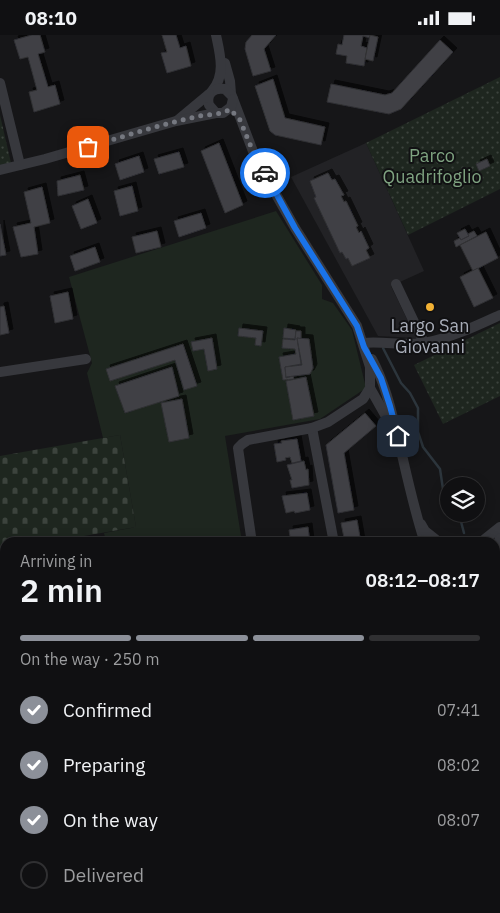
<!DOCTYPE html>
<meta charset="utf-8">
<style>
:root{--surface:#101012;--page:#1e1e20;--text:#f1f3f6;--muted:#9c9d9f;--line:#303032;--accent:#8c9099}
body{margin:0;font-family:"IBM Plex Sans",sans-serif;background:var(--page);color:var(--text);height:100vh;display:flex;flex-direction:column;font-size:19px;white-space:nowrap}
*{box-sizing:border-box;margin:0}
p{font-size:16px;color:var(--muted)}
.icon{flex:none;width:28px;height:28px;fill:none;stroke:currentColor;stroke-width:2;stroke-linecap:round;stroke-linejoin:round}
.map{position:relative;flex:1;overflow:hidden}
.panel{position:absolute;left:0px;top:502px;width:500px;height:376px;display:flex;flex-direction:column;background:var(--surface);border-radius:15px 15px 0 0;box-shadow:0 2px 12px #0003,0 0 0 1px var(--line)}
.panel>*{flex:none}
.fabs{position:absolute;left:440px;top:442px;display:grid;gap:10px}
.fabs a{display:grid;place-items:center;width:45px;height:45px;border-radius:50%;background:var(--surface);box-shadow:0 2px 12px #0003,0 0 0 1px var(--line);font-size:25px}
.pin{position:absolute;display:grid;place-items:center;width:42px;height:42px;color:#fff;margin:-21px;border-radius:10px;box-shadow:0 2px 8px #0006}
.courier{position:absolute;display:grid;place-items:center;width:50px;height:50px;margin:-25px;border:4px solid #1a73e8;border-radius:50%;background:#fff;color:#222;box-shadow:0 1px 6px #0007}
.head em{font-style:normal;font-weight:600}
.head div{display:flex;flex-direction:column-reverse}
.head{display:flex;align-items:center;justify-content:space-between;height:85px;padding:0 20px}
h1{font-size:32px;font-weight:600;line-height:38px}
.bar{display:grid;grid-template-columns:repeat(4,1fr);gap:8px 5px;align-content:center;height:60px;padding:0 20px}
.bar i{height:6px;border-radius:4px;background:var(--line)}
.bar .selected{background:var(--accent)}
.bar p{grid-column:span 4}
ol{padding:0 20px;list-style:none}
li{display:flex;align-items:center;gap:15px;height:55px}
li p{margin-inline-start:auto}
li .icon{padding:5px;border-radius:50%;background:var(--accent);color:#fff;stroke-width:4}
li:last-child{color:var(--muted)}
li i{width:28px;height:28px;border:2px solid var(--line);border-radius:50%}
.status{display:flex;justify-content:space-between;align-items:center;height:35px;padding:0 25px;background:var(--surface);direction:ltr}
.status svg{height:14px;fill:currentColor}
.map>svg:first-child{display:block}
.built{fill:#222225}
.grass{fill:#1e261f}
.cemetery{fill:url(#cemetery-stones)}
.park{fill:url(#park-dots)}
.water{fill:url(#water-ripples)}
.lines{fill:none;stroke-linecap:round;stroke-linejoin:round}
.stream{stroke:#2c353c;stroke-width:2.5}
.building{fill:#404145;stroke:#303034;filter:url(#shadow)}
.minor{stroke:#37383d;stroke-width:10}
.done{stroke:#757880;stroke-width:5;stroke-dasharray:0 9}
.route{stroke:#1a73e8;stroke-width:6}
.poi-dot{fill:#f2b134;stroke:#111113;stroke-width:2}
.labels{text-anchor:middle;stroke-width:4;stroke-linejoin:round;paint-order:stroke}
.park-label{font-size:18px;fill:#7fa381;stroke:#111113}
.poi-label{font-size:18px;fill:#a8adb8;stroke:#111113}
</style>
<div class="status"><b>08:10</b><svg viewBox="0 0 49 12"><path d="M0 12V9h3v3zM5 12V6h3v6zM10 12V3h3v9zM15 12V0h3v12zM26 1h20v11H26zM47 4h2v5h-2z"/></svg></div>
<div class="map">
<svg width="500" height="878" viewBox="0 0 500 878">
<defs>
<pattern id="cemetery-stones" width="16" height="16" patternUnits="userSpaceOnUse" patternTransform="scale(1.25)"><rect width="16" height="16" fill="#1e261f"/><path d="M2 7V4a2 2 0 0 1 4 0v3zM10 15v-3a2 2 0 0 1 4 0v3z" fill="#3c433d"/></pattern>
<pattern id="park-dots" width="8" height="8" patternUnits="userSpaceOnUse" patternTransform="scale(1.25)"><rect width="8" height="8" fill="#1e261f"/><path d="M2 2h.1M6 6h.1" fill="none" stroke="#3c433d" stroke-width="1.8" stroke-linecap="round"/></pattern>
<pattern id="water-ripples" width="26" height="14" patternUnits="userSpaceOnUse" patternTransform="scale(1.25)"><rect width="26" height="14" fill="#2c353c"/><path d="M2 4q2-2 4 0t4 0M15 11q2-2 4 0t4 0" fill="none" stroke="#485056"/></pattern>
<filter id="shadow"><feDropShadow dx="4" dy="-4" stdDeviation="0" flood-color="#0009"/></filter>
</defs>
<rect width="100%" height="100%" fill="#161618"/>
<g class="built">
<polygon points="366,108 424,236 391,251 416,303 378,301 291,142"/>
<polygon points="105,874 216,874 221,878 100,878"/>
</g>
<g class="grass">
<polygon points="276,176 322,250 322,264 333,268 352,295 366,353 320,384 225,401 242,507 106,507 104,498 136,492 120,400 103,403 87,338 92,328 69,242"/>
<polygon points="495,666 500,692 500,830 495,809"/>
</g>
<polygon class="cemetery" points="120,400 136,492 49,507 5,508 5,515 0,516 0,421"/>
<g class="park">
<polygon points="500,42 500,154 408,200 366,108"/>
<polygon points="0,80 11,128 0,131"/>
<polygon points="500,288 500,361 443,389 414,330"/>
<polygon points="5,523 5,606 0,607 0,524"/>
</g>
<polygon class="water" points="500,574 500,692 495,666 495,581"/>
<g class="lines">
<g class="stream">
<polyline points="383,313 401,348 410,358 418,373 418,397 423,412 440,434 443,454 449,463"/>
<polyline points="459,479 464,498"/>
</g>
</g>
<g class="building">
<polygon points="32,0 40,0 45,17 38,19 48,52 55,50 60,69 34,77 29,57 37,55 28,22 20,24 14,5"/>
<polygon points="162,0 176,0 180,13 186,11 191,31 167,38 161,18 167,17"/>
<polygon points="252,0 276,0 264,14 271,36 253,41 245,14 246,7"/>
<polygon points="344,0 370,0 370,3 363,1 361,11 367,13 364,31 346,28 347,21 336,19 338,9 342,10"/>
<polygon points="370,0 378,2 373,26 365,24"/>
<polygon points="440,5 453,17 401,74 389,79 327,67 331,49 385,60 392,58"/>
<polygon points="273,44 285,83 325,92 321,110 275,100 270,96 255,51"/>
<polygon points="219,108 243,170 225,178 201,116"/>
<polygon points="179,117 184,132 159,139 154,124"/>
<polygon points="139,121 144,137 120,145 115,129"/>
<polygon points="487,124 490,131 479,136 476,129"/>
<polygon points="328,138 332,145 335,144 344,160 341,161 344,167 346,166 358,191 356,192 359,198 361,196 369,213 366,215 370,223 352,231 348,223 346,224 342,217 340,218 314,163 316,162 310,146"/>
<polygon points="80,140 84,155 58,161 57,146"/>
<polygon points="132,151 138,176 120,181 114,156"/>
<polygon points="42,152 50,188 34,192 38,219 21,222 13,192 31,188 24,157"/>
<polygon points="88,164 97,188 81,194 72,171"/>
<polygon points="201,178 206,193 179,202 174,186"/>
<polygon points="0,189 6,220 0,221"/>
<polygon points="465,194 469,201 461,205 457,198"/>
<polygon points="157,196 161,212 136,218 132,202"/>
<polygon points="474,196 477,201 456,212 454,206 460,203 461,205 469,201 468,199"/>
<polygon points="486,197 498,223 473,236 460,210"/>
<polygon points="95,212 100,227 75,236 70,221"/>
<polygon points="478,233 493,263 474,272 460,242"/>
<polygon points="68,257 73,284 55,288 50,261"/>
<polygon points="4,271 9,298 0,300 0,272"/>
<polygon points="239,293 263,296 261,311 255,310 256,303 238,301"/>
<polygon points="284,293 296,295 295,304 283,303"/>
<polygon points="296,296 301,296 301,304 297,303 301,329 285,332 286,343 293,341 294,344 283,345 279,322 296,319 295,314 282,313 283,304 295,305"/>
<polygon points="212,303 217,334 208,336 204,314 193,316 191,307"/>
<polygon points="297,303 309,304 313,333 310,339 286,342 285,332 302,330"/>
<polygon points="183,309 197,351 184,355 175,325 110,346 106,334"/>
<polygon points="172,332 179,361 125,378 115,351"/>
<polygon points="306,342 314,381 293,385 286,346"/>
<polygon points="182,364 189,403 169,407 161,368"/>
<polygon points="365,378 376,391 344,418 354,475 338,478 326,410"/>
<polygon points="297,404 301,426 292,428 290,422 285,423 286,425 277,427 274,409 282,408 281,406"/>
<polygon points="304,426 306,435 308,434 309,450 292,453 290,445 292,445 287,430"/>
<polygon points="307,458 310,475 295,478 294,476 286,478 282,461"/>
<polygon points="357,485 361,508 345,508 341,488"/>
<polygon points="308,492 310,508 291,508 289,495"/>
<polygon points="0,794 5,796 5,810 0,808"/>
<polygon points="116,874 154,874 158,878 111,878"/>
</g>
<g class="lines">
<g class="minor">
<polyline points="225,28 230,46 231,59"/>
<polyline points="0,48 20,130"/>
<path d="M 212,56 C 226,40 220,19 216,0"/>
<path d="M 216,78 L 209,70 C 206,59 213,52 225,54 L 232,61 L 254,119 L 269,147 L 295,193 L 357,291 L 370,332 L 370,353 L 397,401"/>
<polyline points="179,84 209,59"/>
<polyline points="0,135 45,124 176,86 216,78 223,78 231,72 233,64"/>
<polyline points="396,249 424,308"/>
<path d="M 363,308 C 383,306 404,311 424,308 C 451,303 476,291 500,280"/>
<path d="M 372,324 C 386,350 392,379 399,407 C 407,441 414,475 425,508"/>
<polyline points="0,337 86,324"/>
<polyline points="312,393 334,508"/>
<polyline points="421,489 425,496 440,508"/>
<polyline points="252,508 238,413 242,409 248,405 312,393 328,387 363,364 370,353"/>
<polyline points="480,508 500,492"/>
<polyline points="495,517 500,503"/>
<polyline points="0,623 5,622"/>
<polyline points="0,780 5,782"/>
<polyline points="495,836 500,858"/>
<polyline points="71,878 77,874"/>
<polyline points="83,878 89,874"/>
<polyline points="97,878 102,874"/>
</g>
</g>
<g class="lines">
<path class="done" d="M 88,112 C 125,101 162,89 200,81 C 209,79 222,80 230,74 L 240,85 L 254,119 L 265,138"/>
<polyline class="route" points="265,138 295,193 357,291 364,312 381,343 390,371 398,401"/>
</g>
<circle class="poi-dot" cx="430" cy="272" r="5"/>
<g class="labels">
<g class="park-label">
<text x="432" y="127">Parco<tspan x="432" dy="21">Quadrifoglio</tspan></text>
</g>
<g class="poi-label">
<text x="430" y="297">Largo San<tspan x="430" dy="21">Giovanni</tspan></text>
</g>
</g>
</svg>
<div class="fabs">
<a><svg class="icon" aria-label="layers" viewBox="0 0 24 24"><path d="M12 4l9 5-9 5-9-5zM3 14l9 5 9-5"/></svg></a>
</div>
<div class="pin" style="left:88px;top:112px;background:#ea580c"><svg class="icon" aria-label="bag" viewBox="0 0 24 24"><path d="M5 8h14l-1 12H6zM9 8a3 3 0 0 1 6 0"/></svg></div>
<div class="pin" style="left:398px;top:401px;background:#1f2937"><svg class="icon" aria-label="home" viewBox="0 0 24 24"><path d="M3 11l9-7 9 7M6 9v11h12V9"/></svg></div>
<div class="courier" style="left:265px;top:138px"><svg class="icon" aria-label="car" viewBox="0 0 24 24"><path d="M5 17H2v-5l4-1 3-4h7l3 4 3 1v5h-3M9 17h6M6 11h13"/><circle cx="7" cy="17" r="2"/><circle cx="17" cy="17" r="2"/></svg></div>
<section class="panel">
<div class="head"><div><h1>2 min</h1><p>Arriving in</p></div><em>08:12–08:17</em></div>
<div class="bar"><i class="selected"></i><i class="selected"></i><i class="selected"></i><i></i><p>On the way · 250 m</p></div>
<ol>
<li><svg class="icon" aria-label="check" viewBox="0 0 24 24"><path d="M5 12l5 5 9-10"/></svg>Confirmed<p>07:41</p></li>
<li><svg class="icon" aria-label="check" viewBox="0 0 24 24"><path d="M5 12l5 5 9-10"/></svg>Preparing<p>08:02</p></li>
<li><svg class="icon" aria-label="check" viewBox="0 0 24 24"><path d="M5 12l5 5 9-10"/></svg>On the way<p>08:07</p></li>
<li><i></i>Delivered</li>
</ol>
</section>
</div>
